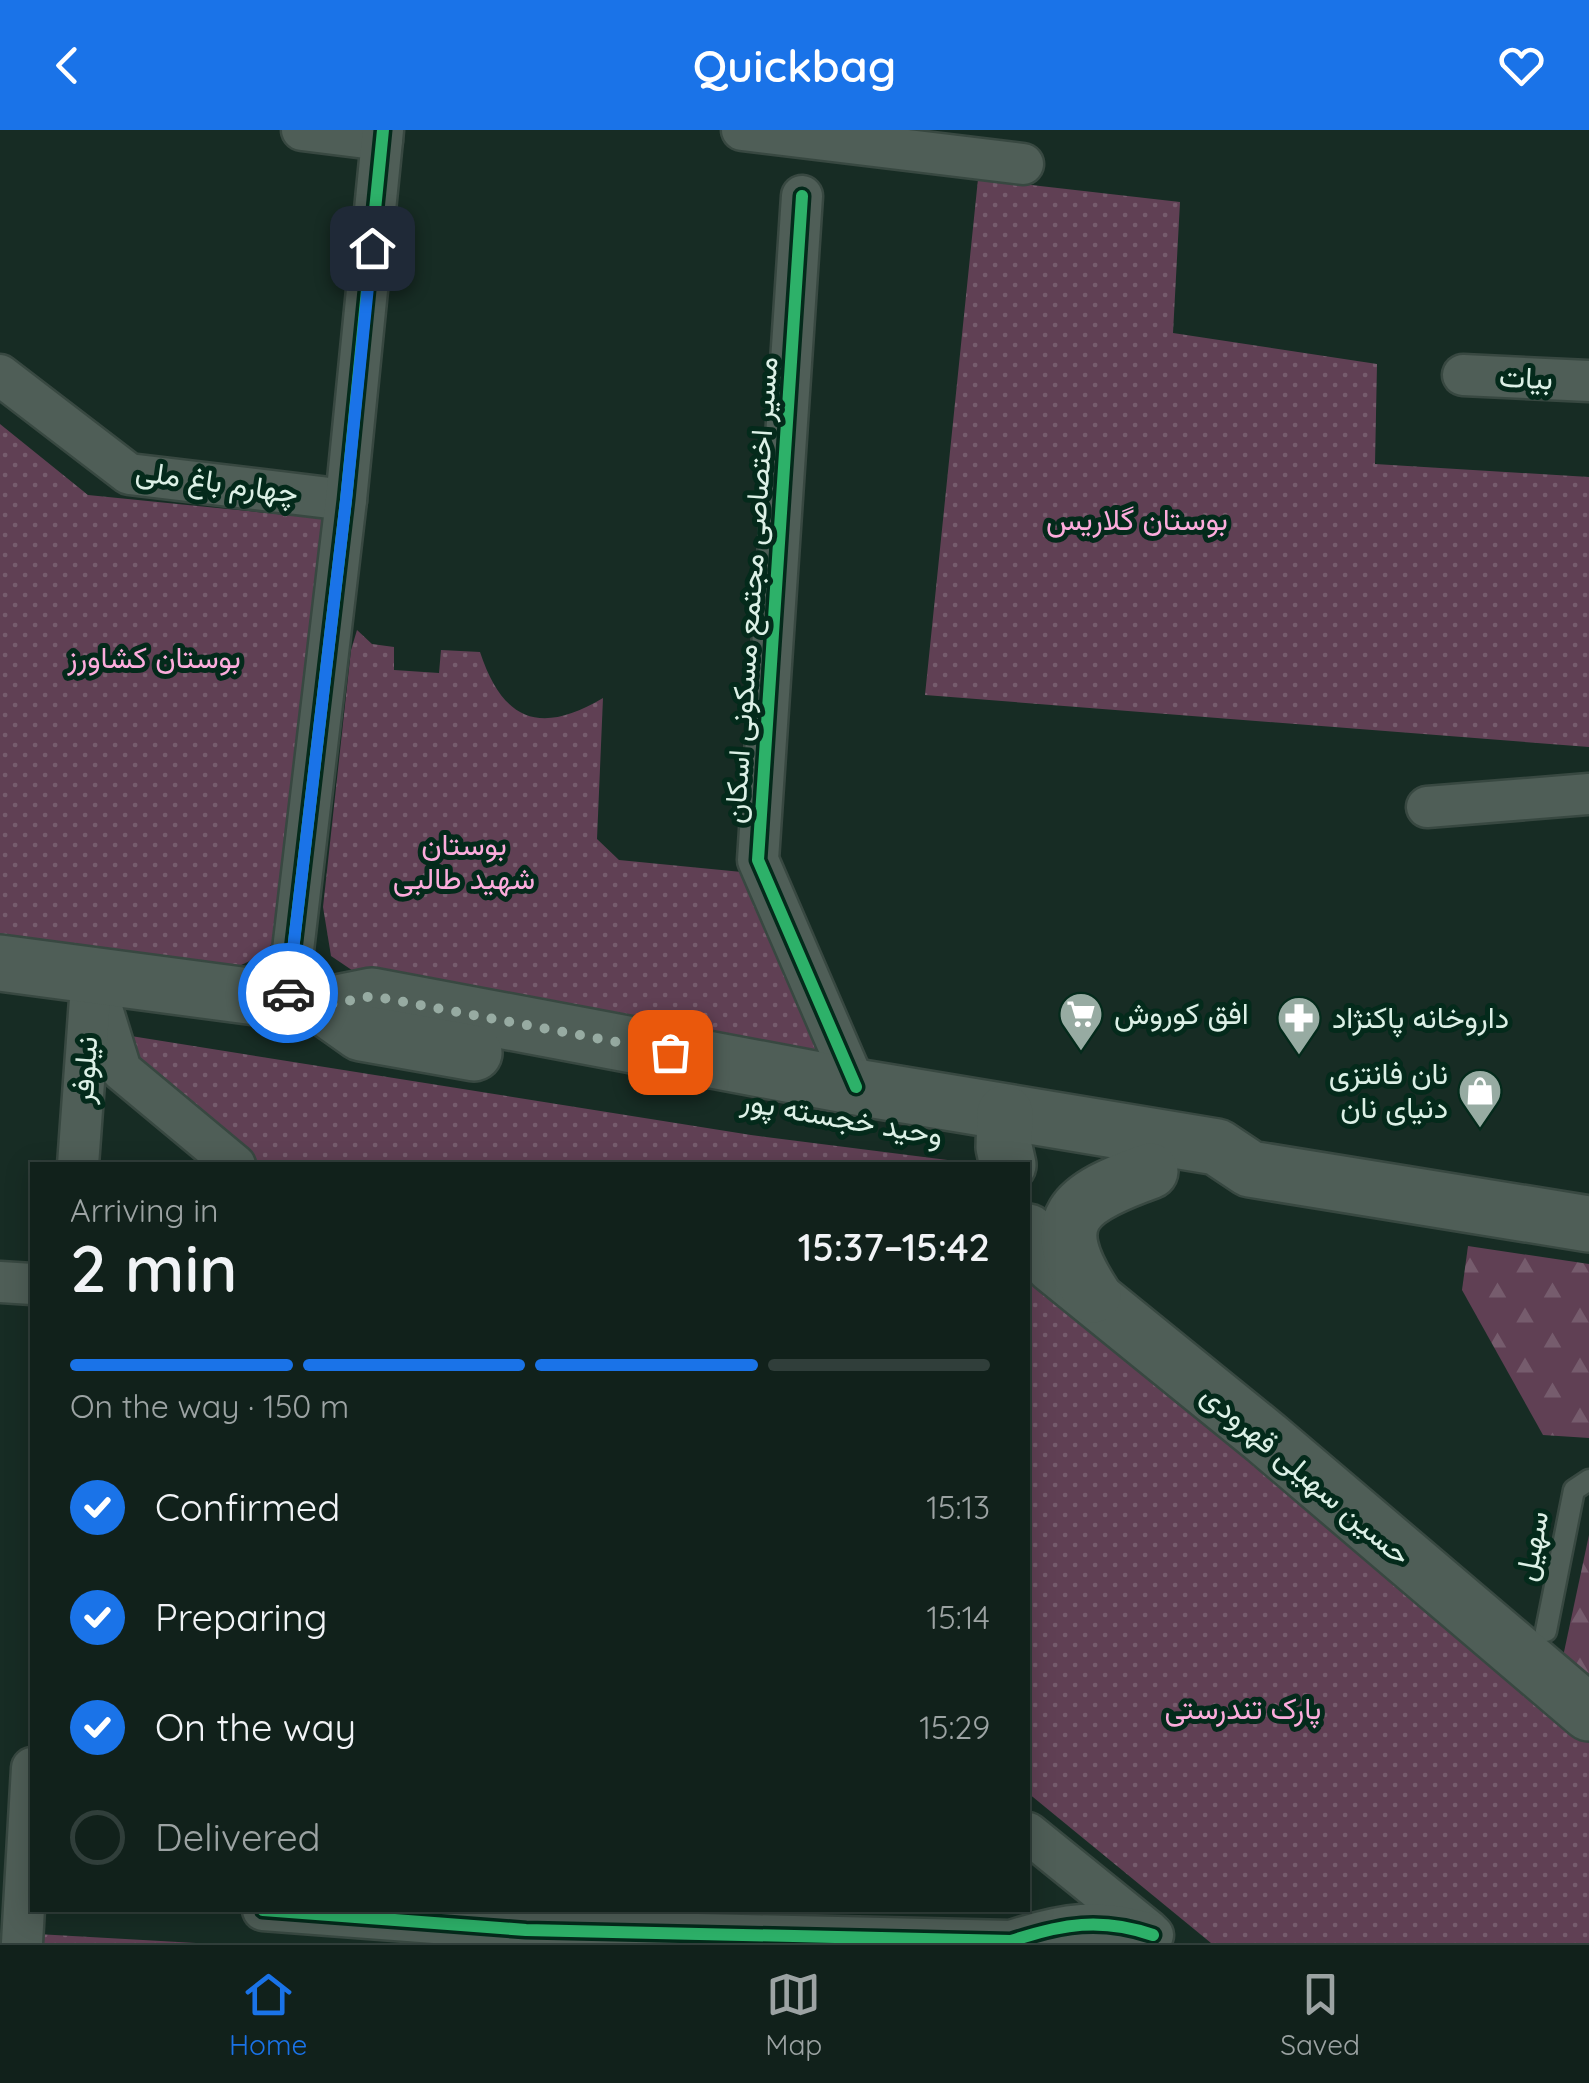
<!DOCTYPE html>
<meta charset="utf-8">
<style>
:root{--surface:#11211b;--page:#1e2e28;--text:#f1f3f6;--muted:#9ca3a3;--line:#303e3a;--accent:#1a73e8}
body{margin:0;font-family:Quicksand,Vazirmatn,sans-serif;background:var(--page);color:var(--text);height:100vh;display:flex;flex-direction:column;font-size:38px;white-space:nowrap}
*{box-sizing:border-box;margin:0}
p{font-size:32px;color:var(--muted)}
.icon{flex:none;width:55px;height:55px;fill:none;stroke:currentColor;stroke-width:2;stroke-linecap:round;stroke-linejoin:round}
.map{position:relative;flex:1;overflow:hidden}
.side{position:absolute;left:30px;top:1032px;width:1000px;height:750px;display:flex;flex-direction:column;background:var(--surface);border-radius:0px;box-shadow:0 5px 25px #0003,0 0 0 2px var(--line)}
.side>*{flex:none}
.pin{position:absolute;display:grid;place-items:center;width:85px;height:85px;color:#fff;margin:-42px;border-radius:20px;box-shadow:0 5px 15px #0006}
.courier{position:absolute;display:grid;place-items:center;width:100px;height:100px;margin:-50px;border:8px solid #1a73e8;border-radius:50%;background:#fff;color:#222;box-shadow:0 2px 12px #0007}
.overview em{font-style:normal;font-weight:600}
.overview div{display:flex;flex-direction:column-reverse}
.overview{display:flex;align-items:center;justify-content:space-between;height:170px;padding:0 40px}
h1{font-size:65px;font-weight:600;line-height:75px}
.bar{display:grid;grid-template-columns:repeat(4,1fr);gap:15px 10px;align-content:center;height:120px;padding:0 40px}
.bar i{height:12px;border-radius:8px;background:var(--line)}
.bar .active{background:var(--accent)}
.bar p{grid-column:span 4}
ol{padding:0 40px;list-style:none}
li{display:flex;align-items:center;gap:30px;height:110px}
li p{margin-inline-start:auto}
li .icon{padding:10px;border-radius:50%;background:var(--accent);color:#fff;stroke-width:4}
li:last-child{color:var(--muted)}
li i{width:55px;height:55px;border:5px solid var(--line);border-radius:50%}
header{display:flex;justify-content:space-between;align-items:center;height:130px;padding:0 40px;background:var(--accent);color:#fff;font-size:45px;font-weight:600}
.tab-bar{display:flex;justify-content:space-around;align-items:center;height:140px;border-top:2px solid var(--line);background:var(--surface);font-size:28px;color:var(--muted)}
.tab-bar a{display:grid;justify-items:center;gap:5px}
.tab-bar .active{color:var(--accent)}
.map>svg:first-child{display:block}
.forest{fill:url(#forest-firs)}
.park{fill:url(#park-dots)}
.lines{fill:none;stroke-linecap:round;stroke-linejoin:round}
.lane-casing{stroke:#384841;stroke-width:25}
.street-casing{stroke:#384841;stroke-width:45}
.secondary-casing{stroke:#384841;stroke-width:60}
.lane{stroke:#4f5e57;stroke-width:20}
.street{stroke:#4f5e57;stroke-width:40}
.secondary{stroke:#4f5e57;stroke-width:55}
.cycleway-casing{stroke:#042a1b;stroke-width:19}
.cycleway{stroke:#2db169;stroke-width:12}
.done{stroke:#97aba2;stroke-width:10;stroke-dasharray:0 18}
.route{stroke:#1a73e8;stroke-width:12}
.labels{text-anchor:middle;stroke-width:10;stroke-linejoin:round;paint-order:stroke}
.street-label{font-size:30px;fill:#dcf0e6;stroke:#042a1b}
.park-label{font-size:30px;fill:#fcacdc;stroke:#042a1b}
.poi-label{font-size:30px;fill:#dcf0e6;stroke:#042a1b;text-anchor:start}
</style>
<header><svg class="icon" aria-label="back" viewBox="0 0 24 24"><path d="M15 5l-7 7 7 7"/></svg>Quickbag<svg class="icon" aria-label="heart" viewBox="0 0 24 24"><path d="M12 20l-8-8c-3-5 5-10 8-4 3-6 11-1 8 4z"/></svg></header>
<div class="map">
<svg width="1589" height="1813" viewBox="0 0 1589 1813">
<defs>
<pattern id="forest-firs" width="22" height="20" patternUnits="userSpaceOnUse" patternTransform="scale(2.5)"><rect width="22" height="20" fill="#604054"/><path d="M5 1l3.5 6h-7zM16 11l3.5 6h-7z" fill="#765c6d"/></pattern>
<pattern id="park-dots" width="8" height="8" patternUnits="userSpaceOnUse" patternTransform="scale(2.5)"><rect width="8" height="8" fill="#604054"/><path d="M2 2h.1M6 6h.1" fill="none" stroke="#765c6d" stroke-width="1.8" stroke-linecap="round"/></pattern>
</defs>
<rect width="100%" height="100%" fill="#172c24"/>
<g class="forest">
<polygon points="1468,1116 1589,1134 1589,1308 1543,1305 1462,1160"/>
<polygon points="1589,1405 1589,1560 1561,1536"/>
</g>
<g class="park">
<polygon points="978,49 1180,72 1173,203 1377,234 1375,334 1589,347 1589,617 925,565"/>
<polygon points="0,294 88,365 327,389 274,812 258,827 237,837 0,806"/>
<path d="M 357,500 L 372,514 L 394,517 L 394,540 L 439,543 L 441,520 L 480,522 C 503,592 541,605 603,568 L 597,709 L 619,730 L 752,743 L 820,931 L 371,853 L 331,826 L 323,777 L 351,520 Z"/>
<polygon points="131,906 751,1005 987,1035 257,1035 151,948 133,923"/>
<polygon points="1028,1135 1589,1604 1589,1813 1211,1813 1028,1663"/>
<polygon points="37,1804 196,1813 37,1813"/>
</g>
<g class="lines">
<defs>
<polyline id="lane" points="1546,1501 1574,1360 1589,1350"/>
<g id="street">
<polyline points="302,0 382,10"/>
<polyline points="742,0 1023,34"/>
<polyline points="802,66 758,730 856,957"/>
<polyline points="0,245 129,344 346,370"/>
<polyline points="1463,245 1589,251"/>
<polyline points="1427,677 1589,664"/>
<polyline points="92,846 121,940 235,1035"/>
<polyline points="287,871 346,370 383,0"/>
<polyline points="78,1035 90,869"/>
<polyline points="0,1152 32,1154"/>
<polyline points="1028,1703 1149,1801"/>
<path d="M 263,1780 L 526,1800 L 1011,1811 C 1062,1794 1101,1787 1153,1805"/>
<polyline points="22,1813 32,1638"/>
</g>
<g id="secondary">
<polyline points="0,833 323,876 372,866 856,957 1217,1017 1250,1039 1589,1094"/>
<polyline points="323,876 361,903 474,923"/>
<polyline points="1005,983 1004,1017 1008,1035"/>
<polyline points="1028,1102 1053,1135 1266,1308 1589,1583"/>
<path d="M 1093,1165 C 1043,1088 1075,1068 1150,1041"/>
</g>
</defs>
<use href="#lane" class="lane-casing"/>
<use href="#street" class="street-casing"/>
<use href="#secondary" class="secondary-casing"/>
<use href="#lane" class="lane"/>
<use href="#street" class="street"/>
<use href="#secondary" class="secondary"/>
<defs>
<g id="cycleway">
<polyline points="802,66 758,730 856,957"/>
<polyline points="287,871 346,370 383,0"/>
<path d="M 263,1780 L 526,1800 L 1011,1811 C 1062,1794 1101,1787 1153,1805"/>
</g>
</defs>
<use href="#cycleway" class="cycleway-casing"/>
<use href="#cycleway" class="cycleway"/>
</g>
<g class="lines">
<polyline class="done" points="288,863 287,871 323,876 372,866 670,922"/>
<polyline class="route" points="288,863 346,370 372,118"/>
</g>
<defs>
<symbol id="supermarket-pin" viewBox="-11 -11 22 30"><path d="M0 17L-7.5 6A9.5 9.5 0 1 1 7.5 6Z" fill="#97aba2" stroke="#042a1b"/><path d="M-6-5.5h2.5l.6 2H6L4.5 2H-2.5L-4.4-4H-6ZM-1.5 3.2a1.3 1.3 0 1 0 .1 0ZM3 3.2a1.3 1.3 0 1 0 .1 0Z" fill="#fff"/></symbol>
<symbol id="pharmacy-pin" viewBox="-11 -11 22 30"><path d="M0 17L-7.5 6A9.5 9.5 0 1 1 7.5 6Z" fill="#97aba2" stroke="#042a1b"/><path d="M-2-6h4v4h4v4h-4v4h-4v-4h-4v-4h4Z" fill="#fff"/></symbol>
<symbol id="shop-pin" viewBox="-11 -11 22 30"><path d="M0 17L-7.5 6A9.5 9.5 0 1 1 7.5 6Z" fill="#97aba2" stroke="#042a1b"/><path d="M-5-2.5h2.3a2.7 3.5 0 0 1 5.4 0H5L5.5 6h-11ZM-1.5-2.5h3a1.5 2.3 0 0 0-3 0Z" fill="#fff"/></symbol>
</defs>
<g fill-rule="evenodd">
<use href="#supermarket-pin" x="1056" y="859" width="50" height="68"/>
<use href="#pharmacy-pin" x="1274" y="863" width="50" height="68"/>
<use href="#shop-pin" x="1455" y="936" width="50" height="68"/>
</g>
<g class="labels">
<g class="street-label">
<text transform="translate(1526 248) rotate(3)" y="10">بیات</text>
<text transform="translate(217 352) rotate(8)" y="10">چهارم باغ ملی</text>
<text transform="translate(751 460) rotate(-86)" y="10">مسیر اختصاصی مجتمع مسکونی اسکان</text>
<text transform="translate(85 940) rotate(-86)" y="10">نیلوفر</text>
<text transform="translate(842 988) rotate(10)" y="10">وحید خجسته پور</text>
<text transform="translate(1306 1345) rotate(40)" y="10">حسین سهیلی قهرودی</text>
<text transform="translate(1532 1416) rotate(-79)" y="10">سهیل</text>
</g>
<g class="park-label">
<text x="1137" y="400">بوستان گلاریس</text>
<text x="154" y="538">بوستان کشاورز</text>
<text x="464" y="725">بوستان<tspan x="464" dy="34">شهید طالبی</tspan></text>
<text x="1243" y="1589">پارک تندرستی</text>
</g>
<g class="poi-label">
<text x="1114" y="894">افق کوروش</text>
<text x="1332" y="898">داروخانه پاکنژاد</text>
<text x="1448" y="954" text-anchor="end">نان فانتزی<tspan x="1448" dy="34">دنیای نان</tspan></text>
</g>
</g>
</svg>
<div class="pin" style="left:670px;top:922px;background:#ea580c"><svg class="icon" aria-label="bag" viewBox="0 0 24 24"><path d="M5 8h14l-1 12H6zM9 8a3 3 0 0 1 6 0"/></svg></div>
<div class="pin" style="left:372px;top:118px;background:#1f2937"><svg class="icon" aria-label="home" viewBox="0 0 24 24"><path d="M3 11l9-7 9 7M6 9v11h12V9"/></svg></div>
<div class="courier" style="left:288px;top:863px"><svg class="icon" aria-label="car" viewBox="0 0 24 24"><path d="M5 17H2v-5l4-1 3-4h7l3 4 3 1v5h-3M9 17h6M6 11h13"/><circle cx="7" cy="17" r="2"/><circle cx="17" cy="17" r="2"/></svg></div>
<section class="side">
<div class="overview"><div><h1>2 min</h1><p>Arriving in</p></div><em>15:37–15:42</em></div>
<div class="bar"><i class="active"></i><i class="active"></i><i class="active"></i><i></i><p>On the way · 150 m</p></div>
<ol>
<li><svg class="icon" aria-label="check" viewBox="0 0 24 24"><path d="M5 12l5 5 9-10"/></svg>Confirmed<p>15:13</p></li>
<li><svg class="icon" aria-label="check" viewBox="0 0 24 24"><path d="M5 12l5 5 9-10"/></svg>Preparing<p>15:14</p></li>
<li><svg class="icon" aria-label="check" viewBox="0 0 24 24"><path d="M5 12l5 5 9-10"/></svg>On the way<p>15:29</p></li>
<li><i></i>Delivered</li>
</ol>
</section>
</div>
<nav class="tab-bar">
<a class="active"><svg class="icon" aria-label="home" viewBox="0 0 24 24"><path d="M3 11l9-7 9 7M6 9v11h12V9"/></svg>Home</a>
<a><svg class="icon" aria-label="map" viewBox="0 0 24 24"><path d="M3 6l6-2 6 2 6-2v14l-6 2-6-2-6 2zM9 4v14M15 6v14"/></svg>Map</a>
<a><svg class="icon" aria-label="saved" viewBox="0 0 24 24"><path d="M7 4h10v16l-5-4-5 4z"/></svg>Saved</a>
</nav>
